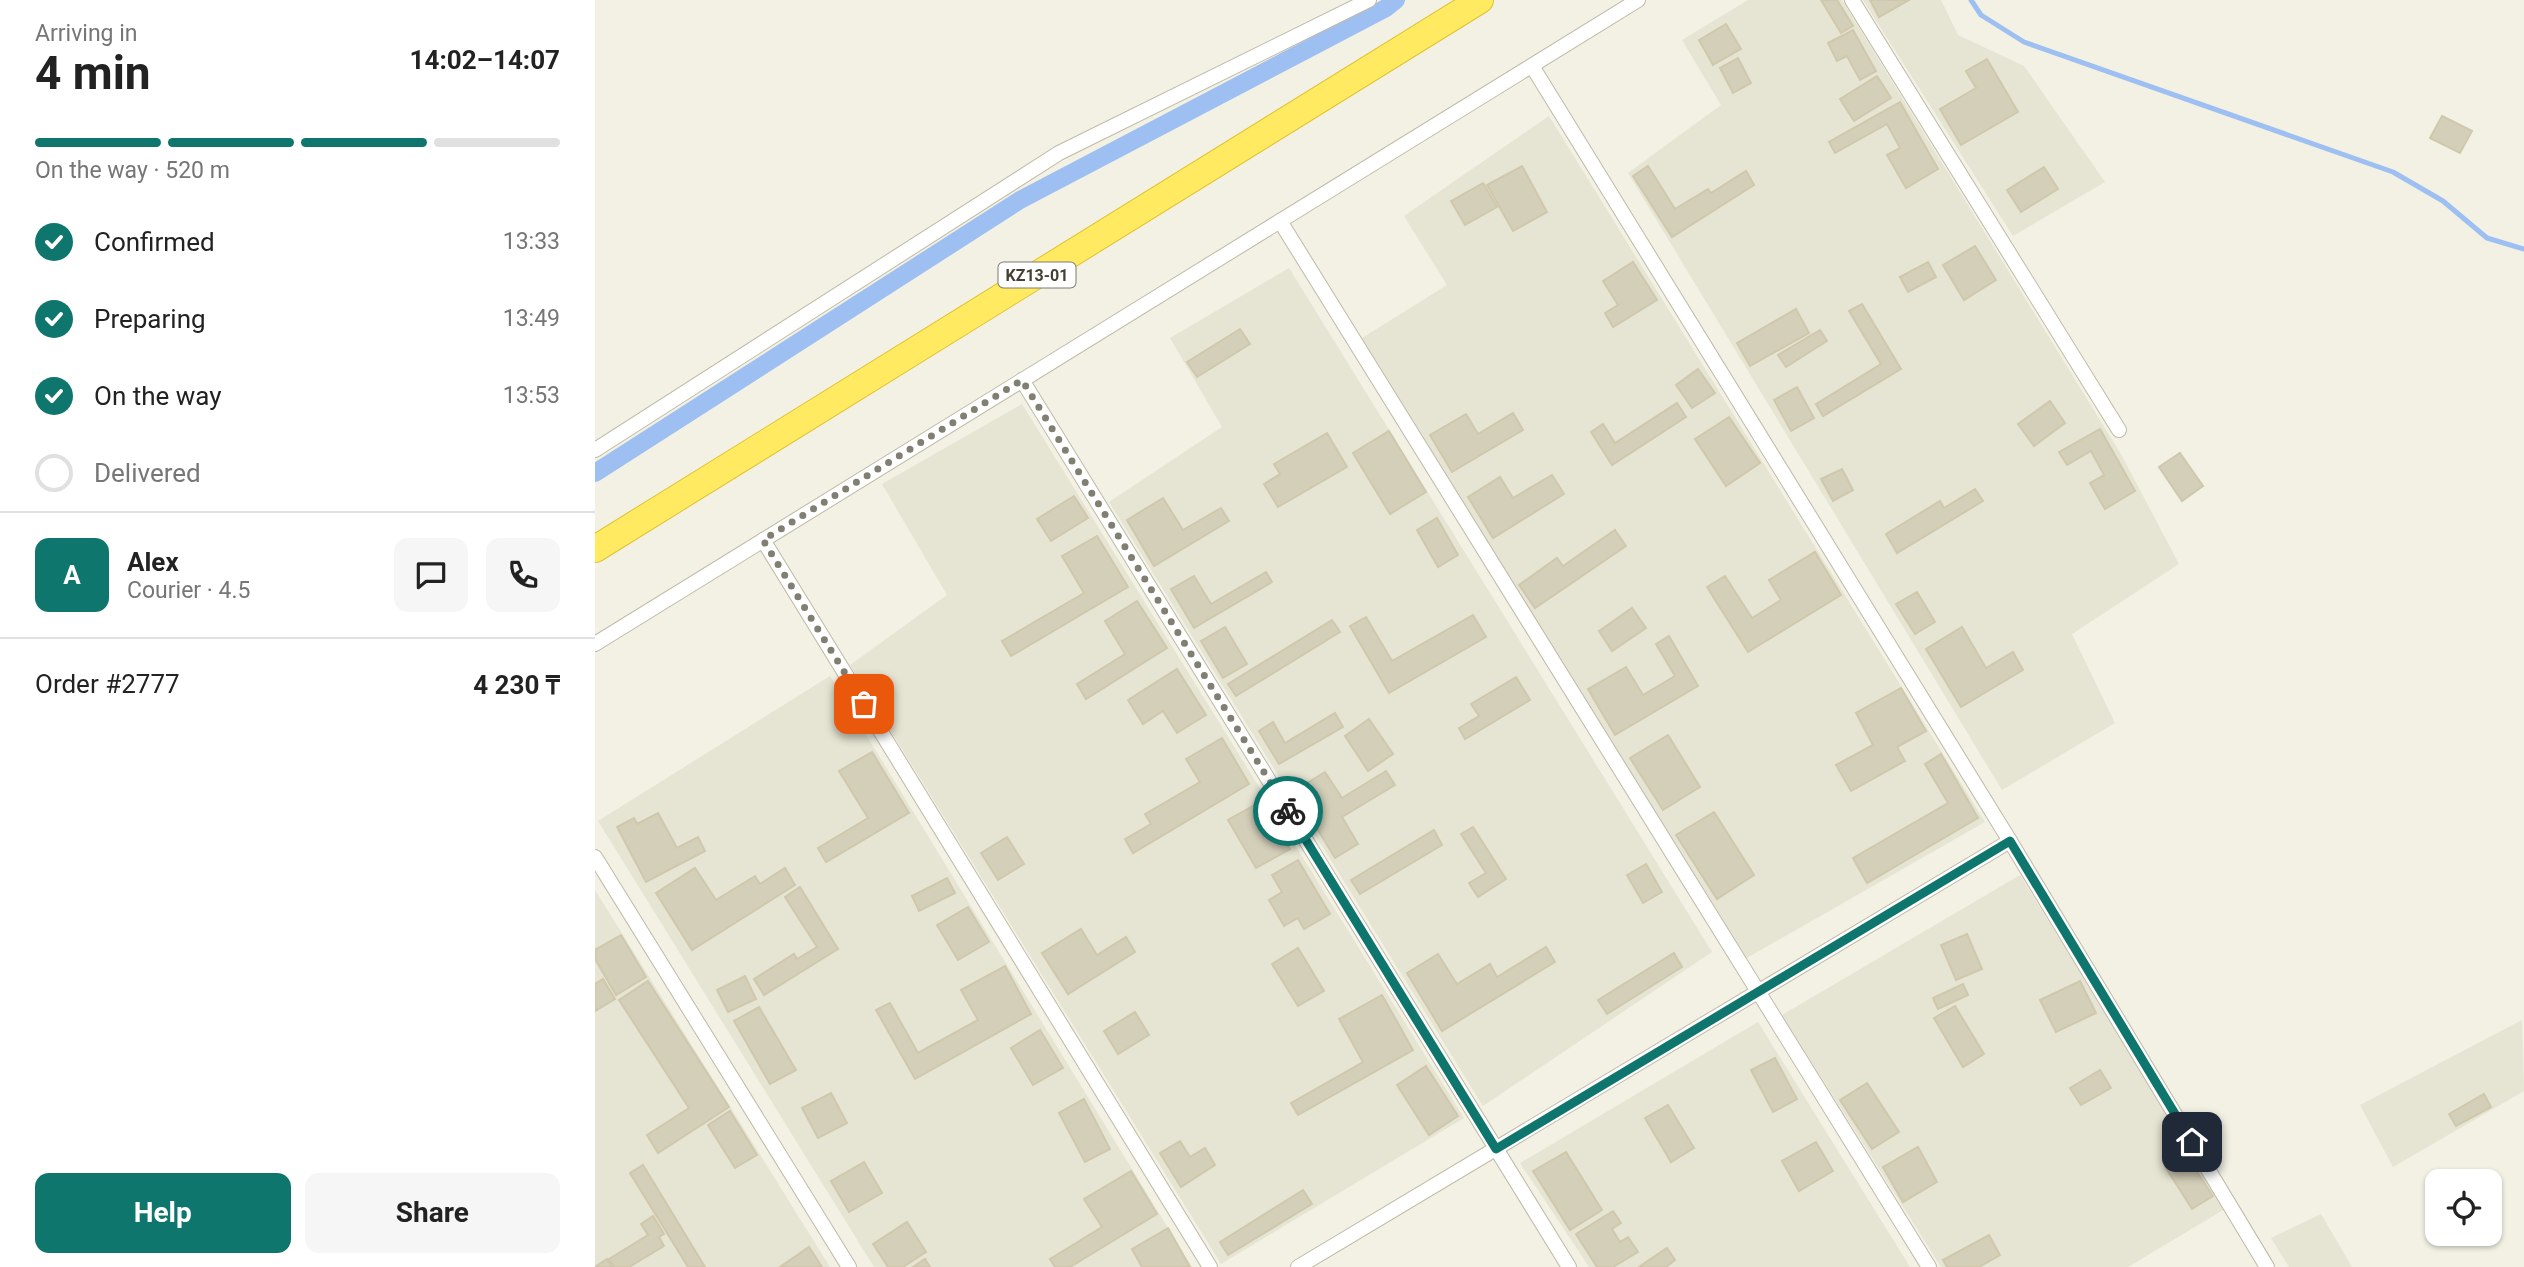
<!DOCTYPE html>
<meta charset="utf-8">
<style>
:root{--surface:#fff;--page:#f6f6f6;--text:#222;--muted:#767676;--line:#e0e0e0;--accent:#0f766e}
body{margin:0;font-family:Roboto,sans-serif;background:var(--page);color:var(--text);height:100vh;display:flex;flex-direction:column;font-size:26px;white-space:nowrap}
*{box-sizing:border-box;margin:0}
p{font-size:23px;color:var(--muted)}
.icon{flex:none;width:38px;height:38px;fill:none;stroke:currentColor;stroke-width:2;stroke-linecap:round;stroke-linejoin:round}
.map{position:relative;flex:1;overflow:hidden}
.details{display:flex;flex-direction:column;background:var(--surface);width:595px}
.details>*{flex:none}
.fabs{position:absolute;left:1830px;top:1169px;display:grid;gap:14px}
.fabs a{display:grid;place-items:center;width:77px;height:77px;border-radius:14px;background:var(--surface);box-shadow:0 2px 5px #0004;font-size:35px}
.pin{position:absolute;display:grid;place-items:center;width:60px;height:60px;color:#fff;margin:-30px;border-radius:14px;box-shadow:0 4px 10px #0006}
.courier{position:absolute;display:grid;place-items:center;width:70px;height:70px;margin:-35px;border:5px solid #0f766e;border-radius:50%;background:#fff;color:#222;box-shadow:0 2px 9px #0007}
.overview em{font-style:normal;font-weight:700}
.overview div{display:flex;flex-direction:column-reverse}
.overview{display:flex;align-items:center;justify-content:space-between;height:119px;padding:0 35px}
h1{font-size:46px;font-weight:700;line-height:52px}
.bar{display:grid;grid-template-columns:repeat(4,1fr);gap:10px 7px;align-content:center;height:84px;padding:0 35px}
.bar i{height:9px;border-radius:5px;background:var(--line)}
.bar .active{background:var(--accent)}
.bar p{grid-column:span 4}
.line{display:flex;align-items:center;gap:18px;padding:0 35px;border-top:2px solid var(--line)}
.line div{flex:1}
.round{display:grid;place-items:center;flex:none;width:74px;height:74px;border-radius:14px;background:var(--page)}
ol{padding:0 35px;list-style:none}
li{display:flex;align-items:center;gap:21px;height:77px}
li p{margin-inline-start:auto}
li .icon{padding:7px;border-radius:50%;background:var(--accent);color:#fff;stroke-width:4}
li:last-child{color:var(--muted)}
li i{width:38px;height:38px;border:4px solid var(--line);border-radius:50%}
.cta{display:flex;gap:14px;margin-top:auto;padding:14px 35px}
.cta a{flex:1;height:80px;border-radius:14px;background:var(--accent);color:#fff;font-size:28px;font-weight:700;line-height:80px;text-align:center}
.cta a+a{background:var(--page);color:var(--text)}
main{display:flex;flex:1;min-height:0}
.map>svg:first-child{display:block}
.residential{fill:#e6e4d2}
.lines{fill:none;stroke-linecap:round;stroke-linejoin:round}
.stream{stroke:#9ebff1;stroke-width:5}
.canal{stroke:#9ebff1;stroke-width:18}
.building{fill:#d4cfb9;stroke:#cfc8ac;stroke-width:2}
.street-casing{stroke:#bebaa6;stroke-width:16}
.highway-casing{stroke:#dfc231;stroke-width:28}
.street{stroke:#fff;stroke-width:14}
.highway{stroke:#ffea62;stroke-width:26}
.done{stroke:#817f72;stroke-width:7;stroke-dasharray:0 12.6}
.route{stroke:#0f766e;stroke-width:9}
.labels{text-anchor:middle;stroke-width:7;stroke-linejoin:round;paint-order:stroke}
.shield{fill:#fff;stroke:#7c7a71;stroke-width:2}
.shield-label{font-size:16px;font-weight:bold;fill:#444134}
</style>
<main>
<section class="details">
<div class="overview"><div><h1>4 min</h1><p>Arriving in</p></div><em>14:02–14:07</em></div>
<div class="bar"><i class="active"></i><i class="active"></i><i class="active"></i><i></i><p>On the way · 520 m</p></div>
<ol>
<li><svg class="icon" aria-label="check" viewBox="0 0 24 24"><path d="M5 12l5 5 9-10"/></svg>Confirmed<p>13:33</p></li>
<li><svg class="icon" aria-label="check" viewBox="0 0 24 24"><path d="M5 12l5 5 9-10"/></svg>Preparing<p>13:49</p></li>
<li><svg class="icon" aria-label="check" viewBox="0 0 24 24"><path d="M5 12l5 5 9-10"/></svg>On the way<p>13:53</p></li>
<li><i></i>Delivered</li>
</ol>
<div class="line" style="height:126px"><b class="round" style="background:var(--accent);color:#fff">A</b><div><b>Alex</b><p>Courier · 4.5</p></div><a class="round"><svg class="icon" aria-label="chat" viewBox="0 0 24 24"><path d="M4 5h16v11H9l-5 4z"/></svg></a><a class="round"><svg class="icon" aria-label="phone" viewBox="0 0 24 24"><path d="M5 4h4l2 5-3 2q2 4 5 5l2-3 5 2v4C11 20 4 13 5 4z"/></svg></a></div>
<div class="line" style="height:91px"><div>Order #2777</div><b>4 230 ₸</b></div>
<div class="cta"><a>Help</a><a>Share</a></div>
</section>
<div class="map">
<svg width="1929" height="1267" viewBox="0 0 1929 1267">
<rect width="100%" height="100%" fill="#f2f1e4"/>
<g class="residential">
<polygon points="1153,0 1247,0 1527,456 1584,564 1477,634 1520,723 1407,790 1033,173 1126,105 1087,40"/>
<polygon points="1268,0 1346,0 1363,35 1429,66 1510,182 1418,236"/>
<polygon points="954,116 1390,822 1150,959 767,338 852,285 809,216"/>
<polygon points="694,268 1117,952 888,1106 514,502 627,427 575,338"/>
<polygon points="427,404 869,1118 626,1264 255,665 352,595 287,484"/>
<polygon points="235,676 597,1267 279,1267 3,821"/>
<polygon points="1425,875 1630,1209 1533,1267 1346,1267 1187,1015"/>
<polygon points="0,890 235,1267 0,1267"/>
<polygon points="1927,1020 1929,1091 1798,1167 1765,1105"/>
<polygon points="1163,1022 1315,1267 994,1267 925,1163"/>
<polygon points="1726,1214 1757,1267 1694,1267 1676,1238"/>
</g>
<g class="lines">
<polyline class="stream" points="1376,0 1386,15 1429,42 1798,172 1848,201 1892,238 1929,249"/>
<polyline class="canal" points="0,473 425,200 791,8 801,0"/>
</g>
<g class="building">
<polygon points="1226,0 1242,0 1258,26 1246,33"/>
<polygon points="1275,0 1314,0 1284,17"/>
<polygon points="1131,24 1146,49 1118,65 1104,40"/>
<polygon points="1258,30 1281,71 1265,80 1252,56 1242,61 1233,43"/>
<polygon points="1143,58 1156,83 1138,93 1125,68"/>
<polygon points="1392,59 1423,112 1366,145 1345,109 1381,88 1371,71"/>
<polygon points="1282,76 1296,98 1259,121 1245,99"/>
<polygon points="1305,102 1343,169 1311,188 1292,155 1305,148 1292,124 1240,153 1234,142"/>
<polygon points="1847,116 1877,131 1865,153 1835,138"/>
<polygon points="927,166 952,212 918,231 892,185"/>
<polygon points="1053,166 1080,209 1113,189 1116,193 1151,171 1159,185 1077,237 1038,176"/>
<polygon points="1449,167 1463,189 1426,212 1412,190"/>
<polygon points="888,183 902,207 870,225 856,201"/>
<polygon points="1380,246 1401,280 1369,300 1348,265"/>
<polygon points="1038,262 1062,300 1018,327 1010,313 1023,305 1008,281"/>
<polygon points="1333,262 1341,277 1313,292 1305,277"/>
<polygon points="1267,304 1306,369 1228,416 1221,404 1286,364 1254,311"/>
<polygon points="1201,309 1214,333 1155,366 1142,343"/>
<polygon points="645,329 655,344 602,377 592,362"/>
<polygon points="1225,330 1232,341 1191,367 1183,355"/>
<polygon points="1103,369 1120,393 1097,408 1081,385"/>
<polygon points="1202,387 1219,418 1196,431 1179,400"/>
<polygon points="1455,401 1470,423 1439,446 1423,424"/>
<polygon points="1082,403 1091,417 1017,465 996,432 1008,424 1020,443"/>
<polygon points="918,413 928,430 857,472 835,435 871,414 883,434"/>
<polygon points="1134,417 1165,463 1131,486 1100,439"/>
<polygon points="1505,429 1540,491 1510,509 1495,483 1509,475 1496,451 1472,465 1464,452"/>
<polygon points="794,431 831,492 795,514 758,453"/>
<polygon points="732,433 752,467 683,507 669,484 685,474 679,464"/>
<polygon points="1585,453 1608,486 1587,501 1564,467"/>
<polygon points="1247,469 1258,490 1238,501 1226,479"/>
<polygon points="957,475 969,494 898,538 873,497 905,477 918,498"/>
<polygon points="1380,489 1388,501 1302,553 1291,534 1345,501 1349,508"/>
<polygon points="479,496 493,518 456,541 442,519"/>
<polygon points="568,498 588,530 626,508 634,521 559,566 532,520"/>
<polygon points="842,518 863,555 843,567 822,530"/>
<polygon points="1020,530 1031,546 940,608 924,585 962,558 968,566"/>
<polygon points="502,536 533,587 416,656 407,641 489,593 467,556"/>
<polygon points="1220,552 1246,595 1153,652 1112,587 1130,576 1157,618 1186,600 1174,580"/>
<polygon points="671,572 677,582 599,628 576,589 599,576 616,604"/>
<polygon points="1322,592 1340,622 1320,634 1301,604"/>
<polygon points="542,601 572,648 491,699 482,684 530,654 510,621"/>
<polygon points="1037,608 1051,628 1017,651 1004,631"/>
<polygon points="878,615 891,637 794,693 755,626 771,617 797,661"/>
<polygon points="737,620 745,632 641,696 633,684"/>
<polygon points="630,627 652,664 628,678 606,641"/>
<polygon points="1367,627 1391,668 1418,652 1428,670 1366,707 1331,649"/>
<polygon points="1074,636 1103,686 1020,735 993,689 1031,667 1048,695 1080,676 1061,644"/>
<polygon points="582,669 611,715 582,733 568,711 548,724 533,700"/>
<polygon points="921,677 935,700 870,739 864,728 884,716 876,704"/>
<polygon points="1306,688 1331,731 1302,747 1310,761 1256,791 1241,765 1278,745 1261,713"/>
<polygon points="740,713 748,727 684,764 664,731 678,722 690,743"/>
<polygon points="774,719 798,754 773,771 750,736"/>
<polygon points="1073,735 1105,787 1068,810 1035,758"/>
<polygon points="627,738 654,784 538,853 530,839 556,824 550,814 605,782 591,759"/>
<polygon points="277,752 314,813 231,862 223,848 273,818 244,771"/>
<polygon points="1346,754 1383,818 1272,883 1258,858 1353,803 1330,764"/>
<polygon points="791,771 800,785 747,817 763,844 740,858 699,791 730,772 747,798"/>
<polygon points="667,801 695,849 661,868 633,820"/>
<polygon points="1119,812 1159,875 1122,899 1081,835"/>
<polygon points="63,813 82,848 103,837 110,851 51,882 22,827 39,818 42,824"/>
<polygon points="878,827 911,879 883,897 874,883 891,873 866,834"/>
<polygon points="839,830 847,845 765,894 756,880"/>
<polygon points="412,837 429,864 403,880 386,853"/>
<polygon points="703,860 735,914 709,929 703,918 689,926 674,900 687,892 677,875"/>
<polygon points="1051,864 1067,892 1048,903 1032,875"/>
<polygon points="100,868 121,900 160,876 165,884 190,868 200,885 97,950 61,893"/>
<polygon points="352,878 360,893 324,911 317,896"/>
<polygon points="205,887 243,949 169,995 159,979 199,954 202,959 222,947 190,897"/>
<polygon points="373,907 394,942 363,960 342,925"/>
<polygon points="486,929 502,955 531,937 540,952 473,994 447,953"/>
<polygon points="1372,934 1387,969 1361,980 1346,945"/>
<polygon points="26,935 51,977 21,995 0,959 0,950"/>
<polygon points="951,947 960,962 847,1031 812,973 843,954 862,984 895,964 902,977"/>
<polygon points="703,948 729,991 703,1006 677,964"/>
<polygon points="1079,953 1087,967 1012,1014 1003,1000"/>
<polygon points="410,966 436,1014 320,1079 281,1010 295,1003 323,1053 383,1020 366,990"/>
<polygon points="150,976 161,999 133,1012 122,990"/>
<polygon points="8,979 20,999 0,1011 0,984"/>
<polygon points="53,981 134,1107 63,1153 52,1135 94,1108 24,1000"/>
<polygon points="1485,981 1501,1013 1461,1032 1445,1000"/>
<polygon points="1368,984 1373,995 1343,1009 1338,998"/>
<polygon points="787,995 818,1050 703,1115 696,1103 768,1062 744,1019"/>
<polygon points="1360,1006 1389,1054 1368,1067 1339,1018"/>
<polygon points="164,1007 201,1070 175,1084 139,1021"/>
<polygon points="540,1012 554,1035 523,1054 509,1031"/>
<polygon points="445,1030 468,1068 438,1085 416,1048"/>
<polygon points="1180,1058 1202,1099 1178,1112 1156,1070"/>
<polygon points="831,1066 863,1116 834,1135 802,1085"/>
<polygon points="1505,1070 1516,1088 1486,1105 1475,1088"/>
<polygon points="1272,1083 1304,1132 1277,1149 1245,1100"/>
<polygon points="236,1093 252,1123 223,1138 207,1108"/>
<polygon points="1889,1094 1896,1107 1861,1126 1854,1114"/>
<polygon points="489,1099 515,1149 490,1162 464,1113"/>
<polygon points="1073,1105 1099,1148 1076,1162 1050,1118"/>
<polygon points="135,1111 162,1155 140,1168 113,1125"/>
<polygon points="585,1141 595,1157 610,1148 620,1165 586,1187 565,1153"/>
<polygon points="1221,1142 1238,1171 1204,1191 1187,1161"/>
<polygon points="1323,1147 1342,1182 1308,1202 1288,1167"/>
<polygon points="971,1152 1007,1210 975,1230 938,1171"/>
<polygon points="1591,1155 1618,1196 1597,1209 1571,1168"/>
<polygon points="269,1162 287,1193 254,1212 236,1181"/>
<polygon points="48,1165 110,1267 93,1267 35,1173"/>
<polygon points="536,1171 562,1214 475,1267 460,1267 455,1259 507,1227 489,1199"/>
<polygon points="708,1190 717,1204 633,1255 625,1242"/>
<polygon points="1018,1211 1026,1223 1017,1229 1025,1242 1033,1237 1043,1252 1018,1267 1002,1267 981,1234"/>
<polygon points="58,1216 69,1234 64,1237 69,1246 34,1267 19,1267 14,1259 53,1235 46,1224"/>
<polygon points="312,1222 331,1252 308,1267 293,1267 278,1244"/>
<polygon points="573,1228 595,1267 547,1267 537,1249"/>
<polygon points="1394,1235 1405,1255 1384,1267 1352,1267 1348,1260"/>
<polygon points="214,1247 227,1267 185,1267"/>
<polygon points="1072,1248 1080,1260 1071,1267 1044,1267"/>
<polygon points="12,1259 17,1267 0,1267"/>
<polygon points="330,1259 335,1267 318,1267"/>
</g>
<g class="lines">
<defs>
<g id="street">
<polyline points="1257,0 1524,430"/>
<polyline points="937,66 1415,841 1672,1267"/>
<polyline points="685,221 1334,1267"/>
<polyline points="427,380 974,1267"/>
<polyline points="0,450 464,153 774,0"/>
<polyline points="168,540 615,1267"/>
<polyline points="0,644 1043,0"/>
<polyline points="0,857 254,1267"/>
<polyline points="703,1267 1415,841"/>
</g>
<polyline id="highway" points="0,549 885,0"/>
</defs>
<use href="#street" class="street-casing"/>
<use href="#highway" class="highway-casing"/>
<use href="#street" class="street"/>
<use href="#highway" class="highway"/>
</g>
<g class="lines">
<polyline class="done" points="269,704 168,540 427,380 693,811"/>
<polyline class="route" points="693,811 901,1149 1415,841 1597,1142"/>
</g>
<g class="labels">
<rect class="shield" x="403.5" y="262.5" width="77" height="25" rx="5"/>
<g class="shield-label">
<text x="442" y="281">KZ13-01</text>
</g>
</g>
</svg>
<div class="fabs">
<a><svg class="icon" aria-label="locate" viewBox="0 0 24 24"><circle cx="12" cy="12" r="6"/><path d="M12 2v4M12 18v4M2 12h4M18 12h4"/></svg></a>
</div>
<div class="pin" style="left:269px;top:704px;background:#ea580c"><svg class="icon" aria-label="bag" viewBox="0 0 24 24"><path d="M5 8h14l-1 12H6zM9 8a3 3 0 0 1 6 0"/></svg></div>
<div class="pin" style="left:1597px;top:1142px;background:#1f2937"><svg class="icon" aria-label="home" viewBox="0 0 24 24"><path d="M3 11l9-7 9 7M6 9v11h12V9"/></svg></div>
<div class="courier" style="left:693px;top:811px"><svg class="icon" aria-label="bike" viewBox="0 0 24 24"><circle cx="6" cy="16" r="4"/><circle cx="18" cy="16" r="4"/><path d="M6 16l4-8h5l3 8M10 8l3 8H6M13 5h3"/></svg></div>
</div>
</main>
